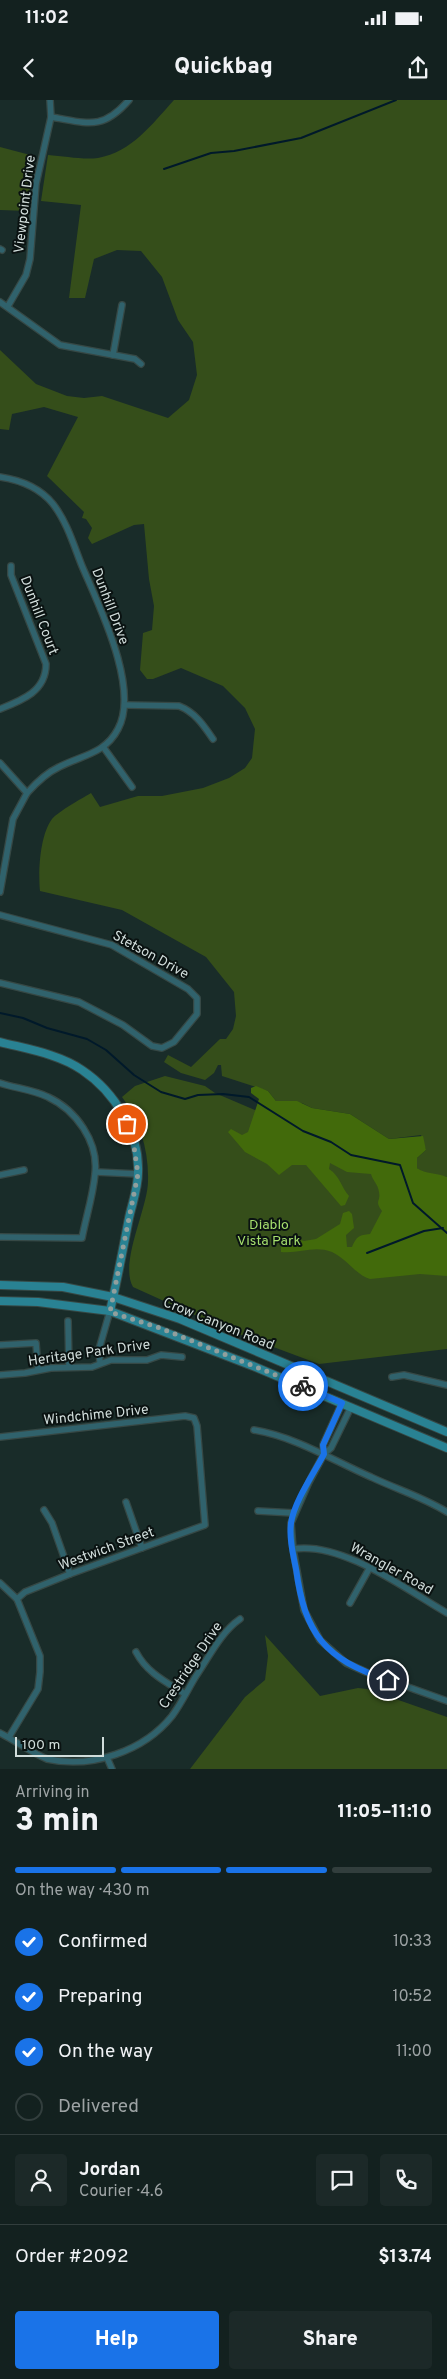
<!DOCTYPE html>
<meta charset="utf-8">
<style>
:root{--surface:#13211f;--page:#1c2928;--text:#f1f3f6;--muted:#9da3a4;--line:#323e3d;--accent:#1a73e8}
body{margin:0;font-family:Overpass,sans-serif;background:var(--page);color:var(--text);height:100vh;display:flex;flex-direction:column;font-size:19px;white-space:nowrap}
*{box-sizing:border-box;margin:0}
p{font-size:16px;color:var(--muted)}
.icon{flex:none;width:28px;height:28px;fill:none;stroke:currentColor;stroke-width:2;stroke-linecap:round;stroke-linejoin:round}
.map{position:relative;height:1669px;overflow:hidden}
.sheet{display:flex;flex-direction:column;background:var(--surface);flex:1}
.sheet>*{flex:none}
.scale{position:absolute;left:15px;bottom:12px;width:89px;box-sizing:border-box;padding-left:5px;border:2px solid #d1dddb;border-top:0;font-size:14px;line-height:18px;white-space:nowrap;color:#d1dddb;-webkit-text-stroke:4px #0a1211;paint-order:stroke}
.pin{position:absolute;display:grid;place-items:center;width:42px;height:42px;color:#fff;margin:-21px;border:2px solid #fff;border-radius:50%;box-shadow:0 1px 5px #0007}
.courier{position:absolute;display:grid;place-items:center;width:50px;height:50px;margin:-25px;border:4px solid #1a73e8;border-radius:50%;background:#fff;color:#222;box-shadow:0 1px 6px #0007}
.summary em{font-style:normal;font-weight:800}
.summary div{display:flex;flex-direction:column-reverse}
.summary{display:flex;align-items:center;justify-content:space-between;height:85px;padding:0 15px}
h1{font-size:32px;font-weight:800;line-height:38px}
.bar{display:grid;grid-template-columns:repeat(4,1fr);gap:8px 5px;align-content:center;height:60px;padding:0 15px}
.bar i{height:6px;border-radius:4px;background:var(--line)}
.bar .on{background:var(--accent)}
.bar p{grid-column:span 4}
.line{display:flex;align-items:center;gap:12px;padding:0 15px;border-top:1px solid var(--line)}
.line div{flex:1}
.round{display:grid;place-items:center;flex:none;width:52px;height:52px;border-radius:5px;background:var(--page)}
ol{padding:0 15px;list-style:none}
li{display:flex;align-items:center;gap:15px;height:55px}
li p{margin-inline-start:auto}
li .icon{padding:5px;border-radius:50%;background:var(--accent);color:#fff;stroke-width:4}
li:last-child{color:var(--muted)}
li i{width:28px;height:28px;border:2px solid var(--line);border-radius:50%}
.action{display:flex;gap:10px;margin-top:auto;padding:10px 15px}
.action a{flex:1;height:58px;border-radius:5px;background:var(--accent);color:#fff;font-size:20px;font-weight:800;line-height:58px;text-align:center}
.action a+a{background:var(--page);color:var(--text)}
.status{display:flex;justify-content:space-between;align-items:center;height:35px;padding:0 25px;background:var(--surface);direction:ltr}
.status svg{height:14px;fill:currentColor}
header{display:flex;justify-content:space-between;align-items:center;height:65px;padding:0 15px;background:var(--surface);font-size:22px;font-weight:800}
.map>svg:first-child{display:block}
.green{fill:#354e1a}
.forest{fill:#426a0b}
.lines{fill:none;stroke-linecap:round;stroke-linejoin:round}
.stream{stroke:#00192a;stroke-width:2}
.street-casing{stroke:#364845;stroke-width:8}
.secondary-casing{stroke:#364845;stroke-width:10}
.street{stroke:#30626c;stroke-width:5.5}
.secondary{stroke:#298293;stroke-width:8}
.done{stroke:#919f9d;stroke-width:5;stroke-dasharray:0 9}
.route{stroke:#1a73e8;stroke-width:6}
.labels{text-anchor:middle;stroke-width:4;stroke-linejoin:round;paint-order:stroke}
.street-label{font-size:14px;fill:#d1dddb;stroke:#0a1211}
.park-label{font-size:14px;fill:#a6df6e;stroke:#0a1211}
</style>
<div class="status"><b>11:02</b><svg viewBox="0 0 49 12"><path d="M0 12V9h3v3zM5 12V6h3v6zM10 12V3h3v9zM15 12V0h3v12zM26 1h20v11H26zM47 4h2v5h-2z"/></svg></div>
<header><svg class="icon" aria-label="back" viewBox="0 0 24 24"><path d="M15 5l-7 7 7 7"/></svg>Quickbag<svg class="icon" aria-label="share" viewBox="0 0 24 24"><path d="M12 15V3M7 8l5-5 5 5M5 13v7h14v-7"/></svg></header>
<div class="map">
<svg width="447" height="1669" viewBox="0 0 447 1669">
<rect width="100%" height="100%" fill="#192c29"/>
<g class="green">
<path d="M 174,0 L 447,0 L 447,1077 L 422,1072 L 417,1068 L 417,1058 L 426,1050 L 421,1035 L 389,1039 L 350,1014 L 312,1008 L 302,1003 L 276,1001 L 268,991 L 222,976 L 221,965 L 218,965 L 214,973 L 205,980 L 181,973 L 164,962 L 168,955 L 191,967 L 220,939 L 226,939 L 233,929 L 236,916 L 234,892 L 206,857 L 122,810 L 40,791 C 38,771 40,735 52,719 C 59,711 81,699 91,693 L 100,707 L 138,696 L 162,696 L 203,688 L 229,678 L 245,668 L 252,658 L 255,629 L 245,608 L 223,586 L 181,568 L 153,579 L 147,579 L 140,570 L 143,533 L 152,530 L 154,506 L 149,479 L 144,424 L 134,425 L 92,444 L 88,438 L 92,428 L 86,419 L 82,418 L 84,412 L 47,376 L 78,317 L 44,307 L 12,314 L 9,330 L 0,329 L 0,250 L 36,284 L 67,296 L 84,298 L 102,296 L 168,318 L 189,300 L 197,275 L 193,242 L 178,220 L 162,177 L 141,151 L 117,150 L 94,159 L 85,198 L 69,198 L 81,105 L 41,101 L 48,55 C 64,56 83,60 98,58 C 132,52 152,24 174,0 Z"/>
<polygon points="0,47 34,56 27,111 0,110"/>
<path d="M 165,976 L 205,986 L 215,993 L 447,1092 L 447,1249 L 319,1264 L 228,1230 L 133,1187 C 119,1163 148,1108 148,1081 C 149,1051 140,1021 122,997 L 135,986 Z"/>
<polygon points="265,1535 320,1596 358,1588 367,1589 447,1617 447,1669 190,1669 245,1597 265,1580 268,1556"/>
</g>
<path class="forest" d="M 256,986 L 268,991 L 276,1001 L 297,1001 L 312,1008 L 350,1014 L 389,1039 L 423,1036 L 426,1050 L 417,1058 L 417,1068 C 425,1074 438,1073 447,1077 L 447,1176 L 420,1174 L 370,1179 C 356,1175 347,1159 332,1152 C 314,1145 299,1154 281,1152 L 281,1146 L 296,1139 L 304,1141 L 316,1139 L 340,1124 L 343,1113 L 349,1111 L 352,1114 L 354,1128 L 346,1135 L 347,1147 L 352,1147 C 357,1136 359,1135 370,1134 L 382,1111 C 374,1100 381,1102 379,1092 C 378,1084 373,1081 371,1074 L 347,1072 L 330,1063 L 329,1069 C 340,1076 341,1087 349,1096 L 345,1105 L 341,1106 L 306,1065 L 292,1065 L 279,1075 L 267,1064 L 245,1052 L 228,1032 L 231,1029 L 242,1035 L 248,1032 L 259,999 L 251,993 L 251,988 Z"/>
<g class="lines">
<g class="stream">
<polyline points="164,69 211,53 234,51 301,38 396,0"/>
<polyline points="0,913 23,918 47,928 87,939 106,950 134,975 161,992 185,999 198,995 223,994 249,997 303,1031 331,1042 351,1055 400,1065 413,1103 447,1133"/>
<polyline points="367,1153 424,1131 443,1128"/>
</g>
<defs>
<g id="street">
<path d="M 51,17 C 88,23 102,31 129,0"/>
<polyline points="0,149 2,150"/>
<polyline points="0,202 60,245 135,259 141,264"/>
<polyline points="8,206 26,175 30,159 36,84 51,17 50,0"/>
<polyline points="113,255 122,205"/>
<path d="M 0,377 C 20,380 40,388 53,404 C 67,422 74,446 82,466 C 99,506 140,588 118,629 C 105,654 82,655 59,667 C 46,673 36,683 27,693 L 0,663"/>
<path d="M 125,605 L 179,606 C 195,612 204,626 213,639"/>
<path d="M 0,609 C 23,600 46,591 46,564 L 11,475 L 11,466"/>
<polyline points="104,648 132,687"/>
<polyline points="0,792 13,719 27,693"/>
<polyline points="0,815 112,845 188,889 197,898 197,914 174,942 162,948 152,946 123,925 79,902 0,883"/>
<path d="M 0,983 C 15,988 34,990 48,997 C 76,1010 99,1042 95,1074 C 93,1096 86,1117 82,1138 L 0,1137"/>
<polyline points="96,1072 138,1074"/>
<polyline points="0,1075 24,1070"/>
<polyline points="68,1221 69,1267"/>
<polyline points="0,1245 36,1243 38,1270"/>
<polyline points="100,1262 99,1249 110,1211"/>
<polyline points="0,1275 25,1273 51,1268 92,1267 111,1260 147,1260 161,1255 182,1257"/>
<polyline points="392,1277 404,1275 447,1285"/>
<polyline points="351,1307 331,1348 324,1354 309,1382 291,1423 293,1449 304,1510 320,1540 346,1563 366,1572 447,1601"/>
<path d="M 254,1330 C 296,1337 332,1360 371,1377 C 396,1389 423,1397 447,1412"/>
<polyline points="0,1337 185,1316 194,1318 197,1326 205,1425 70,1474 25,1492 17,1499"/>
<polyline points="324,1354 323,1345 342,1303"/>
<polyline points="126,1402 142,1448"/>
<polyline points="44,1410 52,1423 70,1474"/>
<polyline points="258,1411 294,1413"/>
<path d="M 293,1449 C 342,1441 405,1489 447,1513"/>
<polyline points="0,1483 17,1499 40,1556 40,1572 38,1589 9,1637"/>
<polyline points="350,1503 369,1469"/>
<path d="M 136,1552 C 147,1573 166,1582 185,1594"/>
<path d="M 0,1633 C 16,1641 30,1652 47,1659 C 92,1669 144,1651 172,1616 C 181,1604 188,1589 196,1576 C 209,1557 221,1532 240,1519"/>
<polyline points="108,1660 112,1669"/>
</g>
<g id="secondary">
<path d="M 0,942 C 27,949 59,954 82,970 C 115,992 140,1033 138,1073 C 138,1088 132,1104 129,1118 C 123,1149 117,1181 110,1211"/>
<polyline points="0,1185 63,1187 113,1197 180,1219 447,1332"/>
<polyline points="0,1201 38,1202 110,1211 253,1266 447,1348"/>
</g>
</defs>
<use href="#street" class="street-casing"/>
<use href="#secondary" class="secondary-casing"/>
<use href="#street" class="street"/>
<use href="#secondary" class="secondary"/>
</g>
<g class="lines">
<polyline class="done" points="127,1024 133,1040 138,1074 110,1212 160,1228 303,1286"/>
<path class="route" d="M 303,1286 L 342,1303 L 323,1345 L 324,1354 C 314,1373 294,1402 291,1423 C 289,1438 293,1454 296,1469 C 305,1535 325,1559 388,1580"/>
</g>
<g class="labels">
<g class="street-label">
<text transform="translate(24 104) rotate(-83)" y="5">Viewpoint Drive</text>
<text transform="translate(111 506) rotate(69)" y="5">Dunhill Drive</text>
<text transform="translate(40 515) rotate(69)" y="5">Dunhill Court</text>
<text transform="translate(151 854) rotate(29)" y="5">Stetson Drive</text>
<text transform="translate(219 1223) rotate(22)" y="5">Crow Canyon Road</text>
<text transform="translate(89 1252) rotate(-8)" y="5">Heritage Park Drive</text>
<text transform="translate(96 1314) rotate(-6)" y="5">Windchime Drive</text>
<text transform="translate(106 1448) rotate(-20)" y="5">Westwich Street</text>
<text transform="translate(392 1468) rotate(29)" y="5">Wrangler Road</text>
<text transform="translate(190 1565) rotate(-56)" y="5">Crestridge Drive</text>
</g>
<g class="park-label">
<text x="269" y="1129">Diablo<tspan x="269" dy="16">Vista Park</tspan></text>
</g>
</g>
</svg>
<div class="scale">100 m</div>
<div class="pin" style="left:127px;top:1024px;background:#ea580c"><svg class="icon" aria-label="bag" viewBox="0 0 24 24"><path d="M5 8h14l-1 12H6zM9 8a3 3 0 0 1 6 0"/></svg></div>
<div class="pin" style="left:388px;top:1580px;background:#1f2937"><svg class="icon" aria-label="home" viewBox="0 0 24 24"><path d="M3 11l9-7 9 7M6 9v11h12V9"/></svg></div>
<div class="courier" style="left:303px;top:1286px"><svg class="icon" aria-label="bike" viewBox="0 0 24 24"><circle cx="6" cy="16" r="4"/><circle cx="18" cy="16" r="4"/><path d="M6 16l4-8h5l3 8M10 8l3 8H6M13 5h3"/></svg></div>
</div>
<section class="sheet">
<div class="summary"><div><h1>3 min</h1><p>Arriving in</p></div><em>11:05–11:10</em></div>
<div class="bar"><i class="on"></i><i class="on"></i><i class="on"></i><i></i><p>On the way · 430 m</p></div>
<ol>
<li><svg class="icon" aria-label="check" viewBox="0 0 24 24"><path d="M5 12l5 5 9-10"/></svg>Confirmed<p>10:33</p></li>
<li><svg class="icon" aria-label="check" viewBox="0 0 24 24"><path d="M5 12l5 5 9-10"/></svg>Preparing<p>10:52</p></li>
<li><svg class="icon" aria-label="check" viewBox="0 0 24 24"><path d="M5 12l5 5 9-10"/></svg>On the way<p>11:00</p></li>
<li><i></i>Delivered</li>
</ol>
<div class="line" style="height:90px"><a class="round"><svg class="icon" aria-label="person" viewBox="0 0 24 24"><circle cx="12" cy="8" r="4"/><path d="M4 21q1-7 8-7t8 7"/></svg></a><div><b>Jordan</b><p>Courier · 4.6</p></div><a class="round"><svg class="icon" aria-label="chat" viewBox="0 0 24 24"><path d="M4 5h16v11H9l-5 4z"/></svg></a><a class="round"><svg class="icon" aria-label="phone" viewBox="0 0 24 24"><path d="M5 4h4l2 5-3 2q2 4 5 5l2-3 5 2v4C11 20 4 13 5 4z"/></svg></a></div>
<div class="line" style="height:65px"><div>Order #2092</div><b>$13.74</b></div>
<div class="action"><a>Help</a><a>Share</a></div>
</section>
